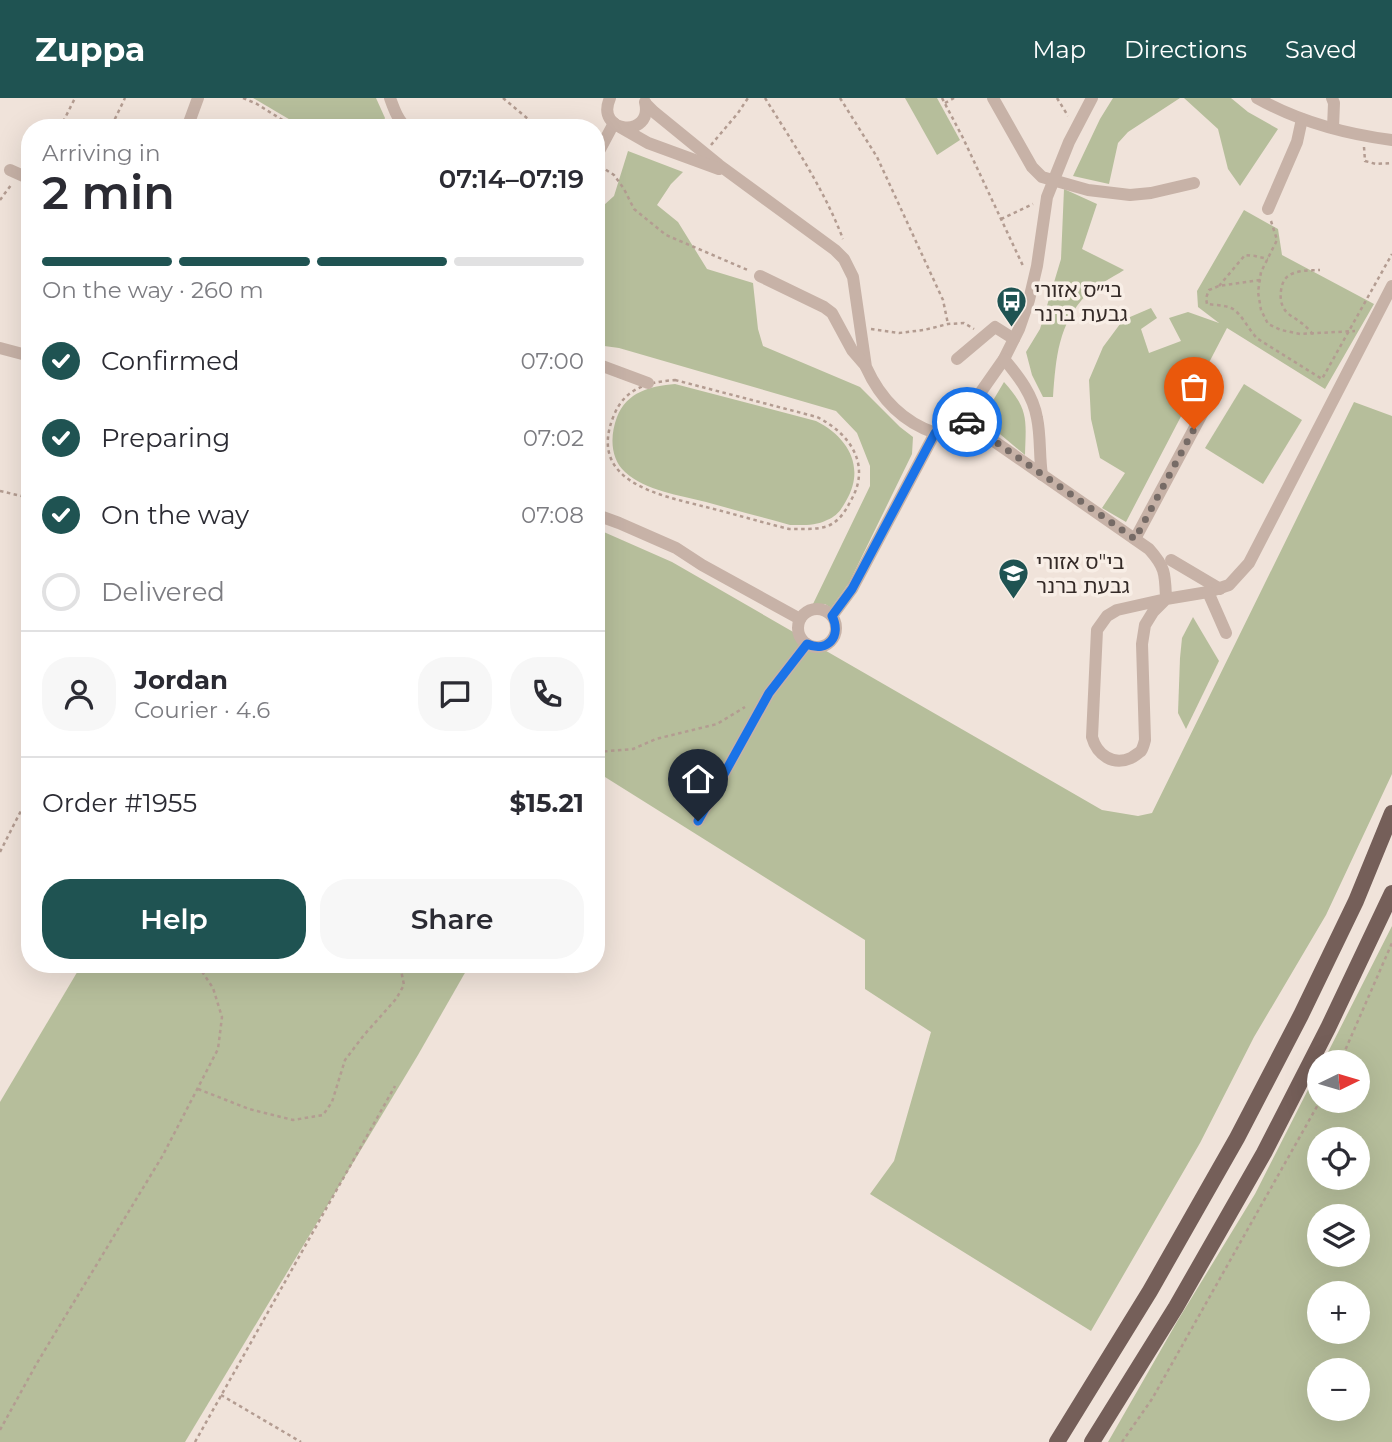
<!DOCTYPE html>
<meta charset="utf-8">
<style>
:root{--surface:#fff;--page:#f7f7f7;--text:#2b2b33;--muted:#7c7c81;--line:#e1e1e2;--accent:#1f5352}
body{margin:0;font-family:Montserrat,"Noto Sans Hebrew",sans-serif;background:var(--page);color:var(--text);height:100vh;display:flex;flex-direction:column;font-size:26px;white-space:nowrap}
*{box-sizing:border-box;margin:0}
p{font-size:23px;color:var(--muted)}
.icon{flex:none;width:38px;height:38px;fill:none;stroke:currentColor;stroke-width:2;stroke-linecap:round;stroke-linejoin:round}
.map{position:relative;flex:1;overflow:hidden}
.panel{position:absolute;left:21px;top:21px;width:584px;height:854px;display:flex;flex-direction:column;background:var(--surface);border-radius:28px;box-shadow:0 7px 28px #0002}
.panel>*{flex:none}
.needle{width:46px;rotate:85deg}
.fabs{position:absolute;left:1307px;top:952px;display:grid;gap:14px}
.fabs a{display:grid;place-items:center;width:63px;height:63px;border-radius:50%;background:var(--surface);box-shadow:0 7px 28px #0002;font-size:35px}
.pin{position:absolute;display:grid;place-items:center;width:60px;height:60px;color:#fff;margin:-72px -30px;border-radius:50% 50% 50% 0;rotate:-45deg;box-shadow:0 0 7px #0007}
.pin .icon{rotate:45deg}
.courier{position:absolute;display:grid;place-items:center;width:70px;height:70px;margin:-35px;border:5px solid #1a73e8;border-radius:50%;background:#fff;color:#222;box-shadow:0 2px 9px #0007}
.head em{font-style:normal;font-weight:600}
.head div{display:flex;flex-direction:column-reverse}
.head{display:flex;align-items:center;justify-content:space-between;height:119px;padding:0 21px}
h1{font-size:46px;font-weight:600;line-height:52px}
.bar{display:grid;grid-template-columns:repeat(4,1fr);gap:10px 7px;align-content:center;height:84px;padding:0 21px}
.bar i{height:9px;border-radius:5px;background:var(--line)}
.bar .on{background:var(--accent)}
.bar p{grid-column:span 4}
.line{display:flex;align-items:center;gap:18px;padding:0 21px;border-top:2px solid var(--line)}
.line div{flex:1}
.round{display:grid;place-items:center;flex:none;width:74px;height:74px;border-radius:28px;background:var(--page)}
ol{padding:0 21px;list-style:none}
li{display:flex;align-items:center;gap:21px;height:77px}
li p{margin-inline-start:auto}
li .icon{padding:7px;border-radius:50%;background:var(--accent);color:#fff;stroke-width:4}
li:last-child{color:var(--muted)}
li i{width:38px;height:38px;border:4px solid var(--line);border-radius:50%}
.button{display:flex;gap:14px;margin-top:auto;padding:14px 21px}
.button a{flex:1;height:80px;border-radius:28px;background:var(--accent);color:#fff;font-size:28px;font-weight:600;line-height:80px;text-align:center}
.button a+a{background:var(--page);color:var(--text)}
header{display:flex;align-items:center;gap:42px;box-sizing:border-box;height:98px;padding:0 35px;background:var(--accent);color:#fff}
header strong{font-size:33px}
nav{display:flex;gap:38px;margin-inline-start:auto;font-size:24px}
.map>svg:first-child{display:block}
.green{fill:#b6be9b;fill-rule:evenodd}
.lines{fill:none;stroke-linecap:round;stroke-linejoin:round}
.path{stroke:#b39c91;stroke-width:2.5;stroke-dasharray:3.5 3.5;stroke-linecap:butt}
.minor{stroke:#c7b2a7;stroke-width:12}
.major{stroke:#755f59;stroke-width:16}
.done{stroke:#766b66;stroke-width:7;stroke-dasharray:0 12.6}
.route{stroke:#1a73e8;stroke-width:9}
.labels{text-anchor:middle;stroke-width:7;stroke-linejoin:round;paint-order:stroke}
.poi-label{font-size:21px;fill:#342a27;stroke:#f8eee6;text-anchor:start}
</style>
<header>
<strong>Zuppa</strong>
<nav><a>Map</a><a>Directions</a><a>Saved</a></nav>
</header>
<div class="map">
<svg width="1392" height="1344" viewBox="0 0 1392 1344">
<rect width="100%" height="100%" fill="#f0e3da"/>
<g class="green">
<polygon points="253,0 376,0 385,20 381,30 304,30"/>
<polygon points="905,0 937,0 960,42 937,57"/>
<polygon points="1113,0 1180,0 1128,34 1118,45 1109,86 1073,78 1100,21"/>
<polygon points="1184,0 1231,0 1248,14 1278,31 1240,88 1228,71 1218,31"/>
<polygon points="628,53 683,74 671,86 657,107 678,124 707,171 753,185 758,231 763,248 860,289 900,329 913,339 912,356 849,485 831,510 825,506 813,506 870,388 870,368 857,335 836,313 619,250 597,247 597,186 598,184 597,177 597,105 604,107 614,98"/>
<path d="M 1064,91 L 1097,106 L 1082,151 L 1124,172 C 1112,180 1096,187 1087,196 C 1058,226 1056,260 1053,299 L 1043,299 L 1032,277 L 1026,254 L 1040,231 L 1061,161 Z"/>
<polygon points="1244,112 1278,131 1282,157 1374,206 1325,291 1227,230 1126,424 1102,410 1125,375 1100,360 1091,321 1089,282 1103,249 1123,222 1151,210 1157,220 1141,231 1149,255 1181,243 1169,220 1188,214 1219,225 1198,209 1197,193"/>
<path d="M 1004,284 C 1029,312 1026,321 1025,357 L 982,321 Z"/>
<path d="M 675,286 L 816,323 C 848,339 866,369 846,403 C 841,412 837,418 827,422 C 816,428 802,427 790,427 C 762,419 734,412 706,404 C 679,397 646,393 625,374 C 610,360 610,338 617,319 C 627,294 650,288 675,286 Z"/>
<polygon points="1244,286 1302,322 1263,386 1205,350"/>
<polygon points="1354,304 1392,318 1392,676 1326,817 1254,939 1200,1045 1091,1233 870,1096 894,1063 931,934 865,891 865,842 597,674 597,431 672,464 1102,712 1138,718 1152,715"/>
<polygon points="1193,519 1219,563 1186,631 1178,615 1180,560 1182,540"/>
<path d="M 1392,828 L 1392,1344 L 1108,1344 L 1178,1222 L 1255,1096 L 1319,970 L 1320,1003 L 1358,1003 L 1358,964 L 1323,964 ZM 1320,1041 L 1358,1041 L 1358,1080 L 1320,1080 ZM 1320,1118 L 1358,1118 L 1358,1157 L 1320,1157 ZM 1320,1195 L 1358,1195 L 1358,1234 L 1320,1234 ZM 1320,1272 L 1358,1272 L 1358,1311 L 1320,1311 Z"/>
<polygon points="82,866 470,866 418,957 185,1344 0,1344 0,1004"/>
</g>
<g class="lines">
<g class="path">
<polyline points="243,0 257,6 295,30"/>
<polyline points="503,0 539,30"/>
<path d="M 765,0 C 793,45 824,91 843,141"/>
<polyline points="840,0 877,59 943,202 948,226"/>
<polyline points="942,0 963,40 1024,170"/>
<polyline points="1057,0 1068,18"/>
<polyline points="945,5 954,0"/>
<polyline points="60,30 75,0"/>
<polyline points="119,30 112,27 125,0"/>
<polyline points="711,47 738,15 748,0"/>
<polyline points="1364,49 1365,63 1376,66 1392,65"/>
<polyline points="600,68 614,77 624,91 634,111 666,137 750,173"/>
<polyline points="0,102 11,87"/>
<polyline points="1001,121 1033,106"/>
<polyline points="1271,123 1277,142 1261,174 1258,194 1261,212 1268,226 1281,232 1300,236 1355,233"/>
<path d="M 1260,182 L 1219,188 L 1209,192 L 1206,200 L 1207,206 C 1214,207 1224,207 1231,210 C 1241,214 1249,233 1258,241 L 1322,281 L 1392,156"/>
<polyline points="1219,188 1245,157 1255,158 1268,161"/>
<polyline points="871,231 899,235 924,232 948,226 964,225 974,231"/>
<path d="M 1313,236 C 1309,232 1305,227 1300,224 C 1294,219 1287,217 1283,209 C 1281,205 1280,198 1281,193 C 1283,171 1303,173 1320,172"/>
<path d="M 675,282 L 817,319 C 851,336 872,368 850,404 C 845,414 839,423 828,428 C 816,432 802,431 789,431 C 761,424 734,416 706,409 C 659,397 586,384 614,317 C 625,290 648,284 675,282 Z"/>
<polyline points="0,393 30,400"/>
<polyline points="597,654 633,651 656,641 717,626 745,609"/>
<polyline points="0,754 30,695"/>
<polyline points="1340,964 1392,845"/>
<polyline points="198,991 249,1011 293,1022 323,1017 332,1004 345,962 364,937 396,901 404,887 401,872 397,866"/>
<polyline points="221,1297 301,1344"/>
<polyline points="0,1332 37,1265 163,1057 218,951 222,919 213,890 197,866"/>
<polyline points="195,1344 395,988"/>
<polyline points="1122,1344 1152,1301 1320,1003"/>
</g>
<g class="minor">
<path d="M 390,0 C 394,11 398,23 407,30"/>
<path d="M 610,0 C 594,36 654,41 645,4"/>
<polyline points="993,0 1032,69 1042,79 1088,92 1130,97 1151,95 1194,85"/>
<path d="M 1257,0 C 1298,23 1345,36 1392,42"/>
<polyline points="1332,0 1334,5 1333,30"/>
<path d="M 646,6 L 654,14 L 719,67 L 835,152 L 844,161 L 853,179 L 866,269 C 880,300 903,324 935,335 L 962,321 L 1004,261 L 1019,231 L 1029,202 L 1037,168 L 1047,99 L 1069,44 L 1092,0"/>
<polyline points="620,29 648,45 719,71"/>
<polyline points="187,30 198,0"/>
<polyline points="597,57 614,25"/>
<polyline points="10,72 30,81"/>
<polyline points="1268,111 1297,44 1302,21"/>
<polyline points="760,178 824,209 832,215 852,252 865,267"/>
<polyline points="0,250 30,258"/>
<polyline points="957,261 995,229 1014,241"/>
<path d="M 1004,261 C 1019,279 1033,297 1037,320 C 1041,339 1039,358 1042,377"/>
<polyline points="597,266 648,285"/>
<path d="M 962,321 L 1149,451 C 1166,470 1165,476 1166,501 L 1153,514 L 1145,527 L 1142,546 L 1145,642 C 1144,646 1143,650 1141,653 C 1140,654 1133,659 1131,660 C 1113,668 1097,657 1092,639 L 1097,532 L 1107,518 L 1117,512 L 1166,501 L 1208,494 L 1229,487 L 1249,465 L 1392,188"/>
<polyline points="597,417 619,425 676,450 702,467 800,521"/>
<polyline points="1135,441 1217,288"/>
<polyline points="1171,462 1220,491"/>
<polyline points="1208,494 1226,535"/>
<circle cx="817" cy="530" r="19"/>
<polyline points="832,518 852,491 935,335"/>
<polyline points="698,723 769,595 807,546"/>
</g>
<g class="major">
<polyline points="1057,1344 1150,1193 1237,1040 1301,917 1356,803 1392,715"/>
<polyline points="1092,1344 1176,1209 1264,1055 1328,930 1392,795"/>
</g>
</g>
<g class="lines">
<polyline class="done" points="967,324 1135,441 1194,331"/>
<path class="route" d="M 698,723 L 769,595 L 807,546 C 828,555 842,538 832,518 L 852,491 L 935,335 L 962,321 L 967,324"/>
</g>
<defs>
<symbol id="bus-pin" viewBox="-11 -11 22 30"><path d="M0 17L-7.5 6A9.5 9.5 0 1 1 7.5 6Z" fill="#1f5352" stroke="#f8eee6"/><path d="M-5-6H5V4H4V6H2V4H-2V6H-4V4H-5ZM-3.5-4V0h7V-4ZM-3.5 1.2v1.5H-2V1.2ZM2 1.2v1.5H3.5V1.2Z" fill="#fff"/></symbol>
<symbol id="school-pin" viewBox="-11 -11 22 30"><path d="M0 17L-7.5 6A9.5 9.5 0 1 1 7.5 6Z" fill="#1f5352" stroke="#f8eee6"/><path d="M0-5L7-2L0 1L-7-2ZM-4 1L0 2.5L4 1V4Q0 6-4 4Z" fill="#fff"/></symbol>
</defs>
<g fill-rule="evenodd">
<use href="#bus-pin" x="994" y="186" width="35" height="47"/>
<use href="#school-pin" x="996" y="458" width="35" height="47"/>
</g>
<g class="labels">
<g class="poi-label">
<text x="1034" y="199">בי״ס אזורי<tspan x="1034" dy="24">גבעת ברנר</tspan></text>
<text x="1036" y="471">בי"ס אזורי<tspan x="1036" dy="24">גבעת ברנר</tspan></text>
</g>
</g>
</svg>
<div class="fabs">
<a><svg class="needle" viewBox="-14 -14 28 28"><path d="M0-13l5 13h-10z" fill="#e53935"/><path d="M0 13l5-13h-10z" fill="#7c7c81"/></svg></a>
<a><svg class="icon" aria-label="locate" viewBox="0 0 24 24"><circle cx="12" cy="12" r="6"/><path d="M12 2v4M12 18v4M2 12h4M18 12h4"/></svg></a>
<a><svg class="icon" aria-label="layers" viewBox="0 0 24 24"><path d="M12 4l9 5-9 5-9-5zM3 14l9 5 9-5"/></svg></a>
<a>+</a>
<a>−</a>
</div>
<div class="pin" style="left:1194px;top:331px;background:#ea580c"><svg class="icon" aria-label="bag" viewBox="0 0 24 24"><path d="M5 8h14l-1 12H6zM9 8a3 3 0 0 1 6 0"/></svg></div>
<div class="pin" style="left:698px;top:723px;background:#1f2937"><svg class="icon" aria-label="home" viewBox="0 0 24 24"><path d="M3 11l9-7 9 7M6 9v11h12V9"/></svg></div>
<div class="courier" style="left:967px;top:324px"><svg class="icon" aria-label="car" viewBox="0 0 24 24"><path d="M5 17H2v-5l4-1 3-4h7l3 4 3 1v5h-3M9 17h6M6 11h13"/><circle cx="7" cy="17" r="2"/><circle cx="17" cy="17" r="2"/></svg></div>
<section class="panel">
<div class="head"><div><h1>2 min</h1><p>Arriving in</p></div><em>07:14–07:19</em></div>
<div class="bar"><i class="on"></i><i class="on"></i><i class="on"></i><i></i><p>On the way · 260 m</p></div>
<ol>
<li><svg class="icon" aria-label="check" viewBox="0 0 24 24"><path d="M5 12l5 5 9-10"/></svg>Confirmed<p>07:00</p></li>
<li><svg class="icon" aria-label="check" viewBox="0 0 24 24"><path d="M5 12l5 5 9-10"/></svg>Preparing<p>07:02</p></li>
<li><svg class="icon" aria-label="check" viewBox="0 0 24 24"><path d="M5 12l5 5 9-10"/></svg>On the way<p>07:08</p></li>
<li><i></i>Delivered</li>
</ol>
<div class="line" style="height:126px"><a class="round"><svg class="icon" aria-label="person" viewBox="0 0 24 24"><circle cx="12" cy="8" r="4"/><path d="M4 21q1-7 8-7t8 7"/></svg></a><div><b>Jordan</b><p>Courier · 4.6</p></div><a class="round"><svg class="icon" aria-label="chat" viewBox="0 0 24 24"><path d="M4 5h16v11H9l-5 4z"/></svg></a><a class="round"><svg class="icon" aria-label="phone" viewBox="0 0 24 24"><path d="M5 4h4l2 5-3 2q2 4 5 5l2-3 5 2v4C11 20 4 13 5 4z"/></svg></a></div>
<div class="line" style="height:91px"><div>Order #1955</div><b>$15.21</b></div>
<div class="button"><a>Help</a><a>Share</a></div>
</section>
</div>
